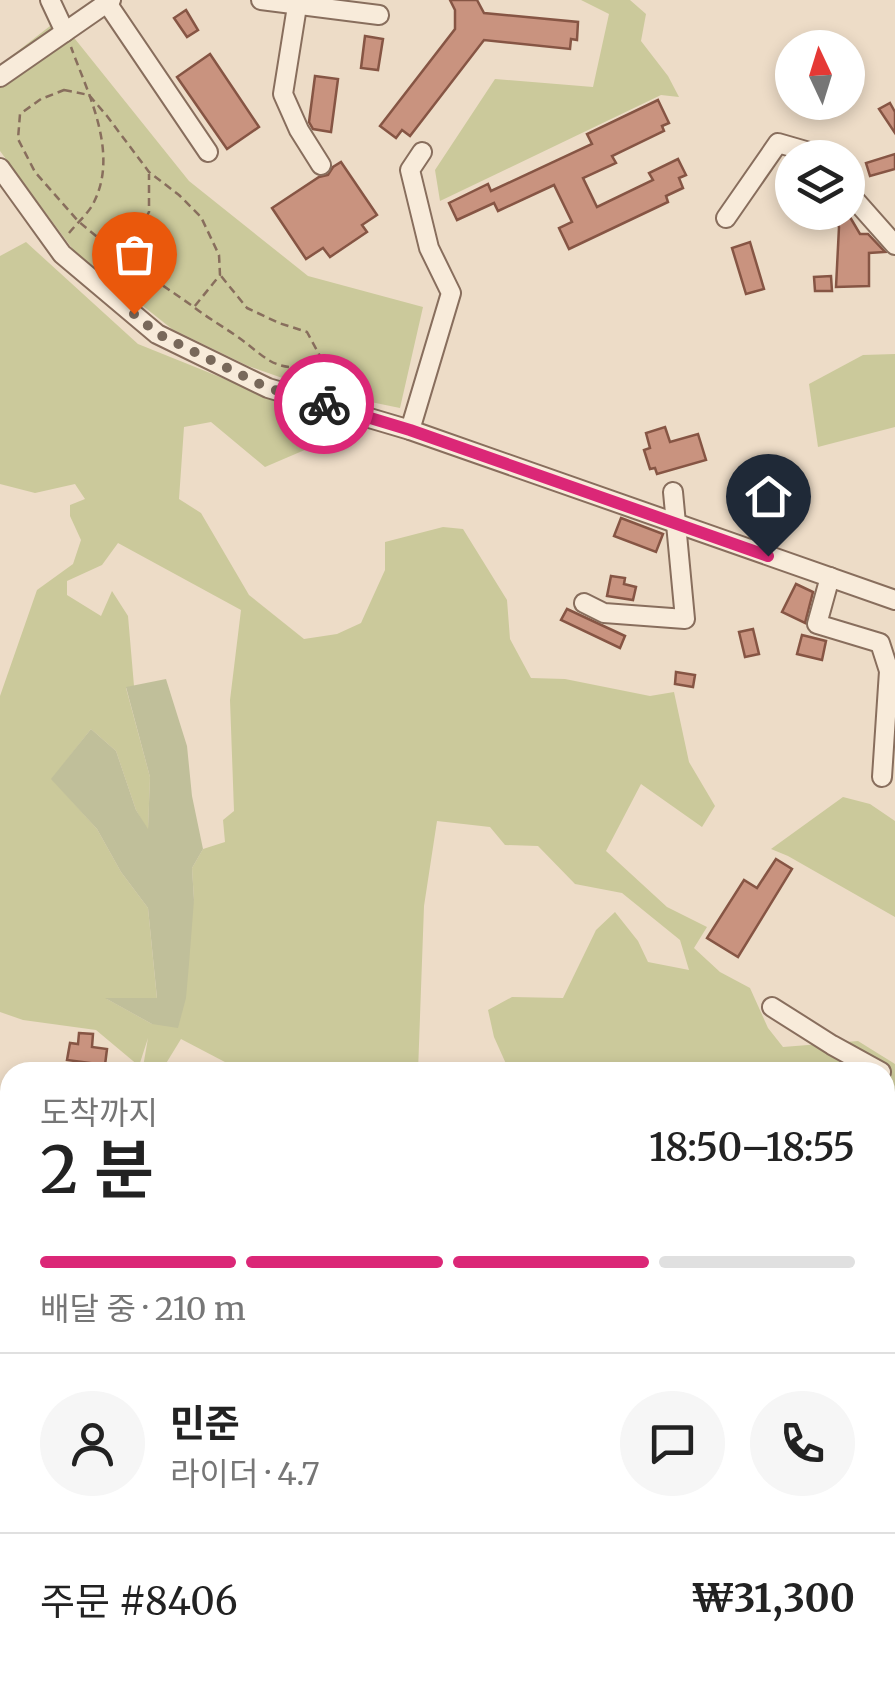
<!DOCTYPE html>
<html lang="ko">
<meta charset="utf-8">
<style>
:root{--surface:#fff;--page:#f6f6f6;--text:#222;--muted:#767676;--line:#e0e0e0;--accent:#db2777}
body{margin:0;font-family:Merriweather,"Noto Sans KR",serif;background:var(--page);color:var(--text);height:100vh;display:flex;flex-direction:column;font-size:38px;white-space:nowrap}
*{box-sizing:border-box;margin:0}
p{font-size:32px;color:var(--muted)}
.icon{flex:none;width:55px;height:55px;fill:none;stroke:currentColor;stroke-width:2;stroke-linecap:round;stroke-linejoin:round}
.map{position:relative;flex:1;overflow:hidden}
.drawer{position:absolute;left:0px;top:1062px;width:895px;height:622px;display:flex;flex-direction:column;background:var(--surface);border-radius:30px 30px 0 0;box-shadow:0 5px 15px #0003}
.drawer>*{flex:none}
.needle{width:65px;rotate:356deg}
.tools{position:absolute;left:775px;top:30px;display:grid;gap:20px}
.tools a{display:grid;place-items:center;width:90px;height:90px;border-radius:50%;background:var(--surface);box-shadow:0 5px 15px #0003;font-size:50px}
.pin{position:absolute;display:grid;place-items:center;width:85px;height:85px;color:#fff;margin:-102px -42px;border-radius:50% 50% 50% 0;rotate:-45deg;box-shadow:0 0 10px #0007}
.pin .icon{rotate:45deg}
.courier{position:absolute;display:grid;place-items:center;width:100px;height:100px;margin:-50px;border:8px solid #db2777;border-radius:50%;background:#fff;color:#222;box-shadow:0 2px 12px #0007}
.overview em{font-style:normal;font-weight:600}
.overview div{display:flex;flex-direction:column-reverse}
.overview{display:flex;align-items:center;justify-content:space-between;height:170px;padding:0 40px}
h1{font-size:65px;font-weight:600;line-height:75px}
.bar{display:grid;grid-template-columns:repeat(4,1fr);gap:15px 10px;align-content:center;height:120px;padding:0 40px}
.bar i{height:12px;border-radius:8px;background:var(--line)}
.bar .on{background:var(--accent)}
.bar p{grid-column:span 4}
.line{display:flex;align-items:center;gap:25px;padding:0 40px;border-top:2px solid var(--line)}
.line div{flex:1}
.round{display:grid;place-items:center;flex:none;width:105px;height:105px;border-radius:52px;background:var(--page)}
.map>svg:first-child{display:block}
.green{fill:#cbc99b;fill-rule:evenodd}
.cemetery{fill:#c0bf9a}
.building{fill:#c9937f;stroke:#865544;stroke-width:2.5}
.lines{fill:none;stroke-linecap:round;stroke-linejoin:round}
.minor-casing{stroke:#886e5d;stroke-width:22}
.major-casing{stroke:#563d31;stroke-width:25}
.path{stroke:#886e5d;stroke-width:2.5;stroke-dasharray:8 5;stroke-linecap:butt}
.minor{stroke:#f8ebda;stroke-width:18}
.major{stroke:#eecba1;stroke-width:20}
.done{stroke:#78685a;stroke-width:10;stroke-dasharray:0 18}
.route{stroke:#db2777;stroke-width:12}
</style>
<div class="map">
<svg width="895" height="1683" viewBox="0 0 895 1683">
<rect width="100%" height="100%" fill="#eddcc7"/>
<g class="green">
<polygon points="581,0 630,0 646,14 641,41 668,76 679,97 661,95 440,201 435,170 495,79 593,87 609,14"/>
<polygon points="59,19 189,181 308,276 423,307 400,408 322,392 248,366 172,329 74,251 0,151 0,65"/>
<path d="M 26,242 L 138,344 L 344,427 L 321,443 L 265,467 L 211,422 L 184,427 L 179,499 L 201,513 L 249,595 L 304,639 L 337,634 L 361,623 L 385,570 L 385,542 L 443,527 L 463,529 L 507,600 L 510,639 L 531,678 L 565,679 L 650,696 L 674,692 L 689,762 L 715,806 L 702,827 L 641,784 L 606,851 L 667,907 L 707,927 L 694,948 L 720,972 L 750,988 L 768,1028 L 783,1047 L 858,1041 L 895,1064 L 895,1169 L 885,1163 L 885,1072 L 726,1072 L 725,1067 L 717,1072 L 609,1072 L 602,1068 L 597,1072 L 526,1072 L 507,1066 L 494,1037 L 488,1010 L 512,997 L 563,998 L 596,930 L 615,912 L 638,941 L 648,962 L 689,970 L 680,940 L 622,893 L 575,884 L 538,846 L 505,845 L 490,827 L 437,821 L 424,906 L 418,1072 L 244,1072 L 181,1039 L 162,1070 L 143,1067 L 148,1038 L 139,1066 L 96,1030 L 23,1020 L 0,1012 L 0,696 L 37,590 L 73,564 L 81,540 L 70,516 L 70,505 L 85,499 L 75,484 L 35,493 L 0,484 L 0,256 ZM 118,543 L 241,610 L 230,700 L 234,811 L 223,820 L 225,842 L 203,849 L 192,868 L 194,900 L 152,1024 L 107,999 L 157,999 L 148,908 L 121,872 L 97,829 L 52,779 L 91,729 L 116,751 L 136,810 L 148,831 L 150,777 L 126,688 L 134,686 L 128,616 L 112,591 L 101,616 L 67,595 L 67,581 L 102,565 Z"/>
<polygon points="895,354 895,427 818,447 809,384 863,355"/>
<polygon points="843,797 870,804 895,821 895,917 788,856 771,849"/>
</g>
<polygon class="cemetery" points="166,679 187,746 192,796 203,849 192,868 194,900 189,964 186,998 178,1028 152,1024 105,998 157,998 148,908 121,872 97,829 51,779 91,729 116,751 136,810 148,829 150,777 126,687"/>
<g class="building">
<polygon points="450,0 477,0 484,13 578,22 577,40 571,39 570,49 484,40 410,136 402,130 396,138 380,126 455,29 455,10"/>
<polygon points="186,10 198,30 187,37 174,18"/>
<polygon points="365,36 383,39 378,70 361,68"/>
<polygon points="210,54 259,127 227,149 177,77"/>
<polygon points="315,76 338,79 331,132 313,129 309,122"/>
<polygon points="658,100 669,123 662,126 664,131 612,156 616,163 583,178 597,207 653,180 649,173 678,159 686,175 679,178 683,188 666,196 668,202 569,249 559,228 572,222 554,185 498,211 494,203 457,220 449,203 488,184 491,191 592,144 587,134"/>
<polygon points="890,103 895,112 895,133 879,109"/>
<polygon points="895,154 895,169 870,176 866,163"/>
<polygon points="341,162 377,215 362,225 367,232 330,257 323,248 306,259 272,208 319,177 328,175 333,167"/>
<polygon points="831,212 847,212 860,234 868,234 885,252 869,253 869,286 836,287 839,227"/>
<polygon points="750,242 764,289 746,294 732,248"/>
<polygon points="831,276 832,291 815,291 814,277"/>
<polygon points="665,427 670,442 698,434 706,460 657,474 655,468 650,469 644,450 650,448 646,433"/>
<polygon points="621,518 663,534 656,552 614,536"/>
<polygon points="611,576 625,578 624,584 636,587 633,600 607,596"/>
<polygon points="796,584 813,592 805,623 782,612"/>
<polygon points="567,609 625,636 620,648 561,620"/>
<polygon points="753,629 759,654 745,657 739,632"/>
<polygon points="802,635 826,641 822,660 797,654"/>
<polygon points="676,672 695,675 693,687 675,684"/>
<polygon points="776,859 792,869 738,957 707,938 744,880 757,888"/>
<polygon points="79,1033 93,1034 92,1047 107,1049 105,1065 67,1060 70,1043 78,1044"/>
</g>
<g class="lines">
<defs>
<g id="minor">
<polyline points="50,0 65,32"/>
<polyline points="105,0 208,152"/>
<polyline points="261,0 379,15"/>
<polyline points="298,0 283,94 299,130 321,165"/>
<polyline points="0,77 111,0"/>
<polyline points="0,168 62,254 157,334 268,388 410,430 895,600"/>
<polyline points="848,192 895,245"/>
<polyline points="726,218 778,143 830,158"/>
<polyline points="410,430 451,293 429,248 410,170 422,152"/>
<polyline points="830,577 817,624 880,643 889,671 882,777"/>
<polyline points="584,603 604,613 685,619 673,492"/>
<polyline points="772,1007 832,1045 881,1072"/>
<polyline points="885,1316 895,1289"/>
<polyline points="0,1548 10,1549"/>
<polyline points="885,1605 895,1622"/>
<polyline points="150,1683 151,1675"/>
<polyline points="559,1683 588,1675"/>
</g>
<g id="major">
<polyline points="0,1147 10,1148"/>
<polyline points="0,1171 10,1172"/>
<polyline points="885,1277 895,1279"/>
<polyline points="885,1296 895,1298"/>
</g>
</defs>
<use href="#minor" class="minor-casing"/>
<use href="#major" class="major-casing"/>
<g class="path">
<polygon points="64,90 89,95 107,116 149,172 179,195 201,217 219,255 220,275 194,307 120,256 78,221 35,172 18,139 20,114 41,99"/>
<path d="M 69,233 C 77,223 89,213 94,202 C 119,152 88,94 71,47"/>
<polyline points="104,242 137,234 149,212 149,174"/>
<path d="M 195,308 C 208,318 222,326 235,335 C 267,357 271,372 313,366 L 320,356 L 307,332 L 279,323 L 247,308 L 221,276"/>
</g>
<use href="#minor" class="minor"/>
<use href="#major" class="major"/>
</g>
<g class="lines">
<polyline class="done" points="134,314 158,334 268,388 324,404"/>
<polyline class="route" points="324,404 410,430 768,556"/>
</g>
</svg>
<div class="tools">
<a><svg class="needle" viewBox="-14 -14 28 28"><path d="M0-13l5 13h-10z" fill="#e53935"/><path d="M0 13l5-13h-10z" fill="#767676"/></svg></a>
<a><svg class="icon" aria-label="layers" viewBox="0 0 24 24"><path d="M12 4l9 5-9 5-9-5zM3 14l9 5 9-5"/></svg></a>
</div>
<div class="pin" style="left:134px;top:314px;background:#ea580c"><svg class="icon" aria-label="bag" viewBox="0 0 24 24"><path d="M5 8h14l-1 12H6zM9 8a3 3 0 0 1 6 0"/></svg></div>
<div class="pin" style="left:768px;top:556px;background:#1f2937"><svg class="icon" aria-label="home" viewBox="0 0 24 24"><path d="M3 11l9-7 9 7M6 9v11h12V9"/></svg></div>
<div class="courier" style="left:324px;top:404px"><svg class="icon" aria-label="bike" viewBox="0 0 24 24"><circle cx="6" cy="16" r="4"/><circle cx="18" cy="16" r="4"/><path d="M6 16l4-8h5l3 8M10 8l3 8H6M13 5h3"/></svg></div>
<section class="drawer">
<div class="overview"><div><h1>2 분</h1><p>도착까지</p></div><em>18:50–18:55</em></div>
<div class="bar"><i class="on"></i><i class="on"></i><i class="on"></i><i></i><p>배달 중 · 210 m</p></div>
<div class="line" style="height:180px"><a class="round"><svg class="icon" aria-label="person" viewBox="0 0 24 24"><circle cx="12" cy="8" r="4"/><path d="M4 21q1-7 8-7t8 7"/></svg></a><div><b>민준</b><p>라이더 · 4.7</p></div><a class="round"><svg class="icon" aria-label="chat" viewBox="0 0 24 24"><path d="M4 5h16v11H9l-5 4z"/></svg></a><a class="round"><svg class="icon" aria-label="phone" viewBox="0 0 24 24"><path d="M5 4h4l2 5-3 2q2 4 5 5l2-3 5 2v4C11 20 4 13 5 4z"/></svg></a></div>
<div class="line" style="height:130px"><div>주문 #8406</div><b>₩31,300</b></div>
</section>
</div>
